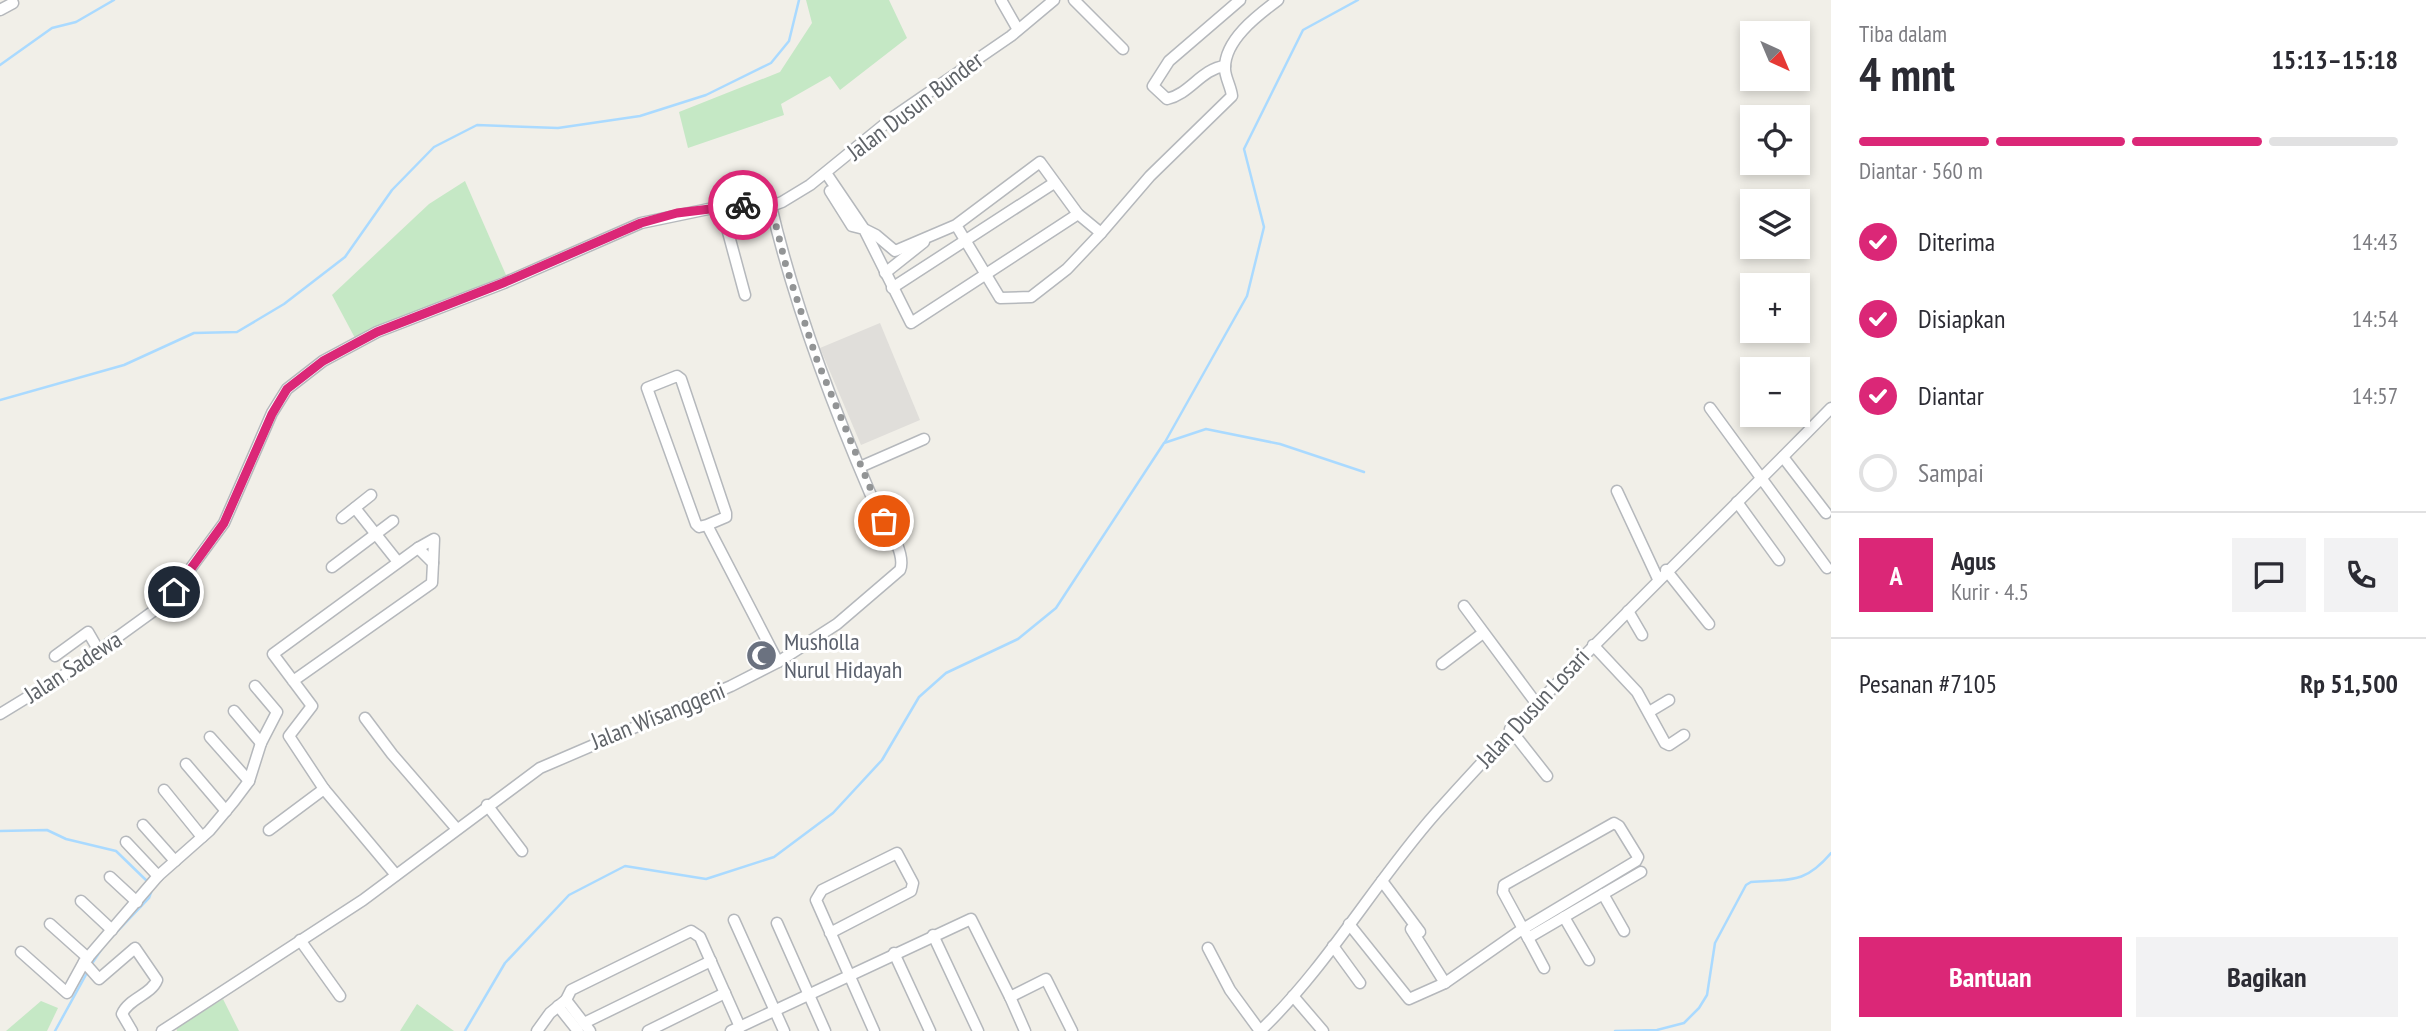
<!DOCTYPE html>
<html lang="id">
<meta charset="utf-8">
<style>
:root{--surface:#fff;--page:#f2f2f3;--text:#2b2b33;--muted:#7c7c81;--line:#e1e1e2;--accent:#db2777}
body{margin:0;font-family:"PT Sans Narrow",sans-serif;background:var(--page);color:var(--text);height:100vh;display:flex;flex-direction:column;font-size:26px;white-space:nowrap}
*{box-sizing:border-box;margin:0}
p{font-size:23px;color:var(--muted)}
.icon{flex:none;width:38px;height:38px;fill:none;stroke:currentColor;stroke-width:2;stroke-linecap:round;stroke-linejoin:round}
.map{position:relative;flex:1;overflow:hidden}
.side{display:flex;flex-direction:column;background:var(--surface);width:595px}
.side>*{flex:none}
.needle{width:46px;rotate:136deg}
.buttons{position:absolute;left:1740px;top:21px;display:grid;gap:14px}
.buttons a{display:grid;place-items:center;width:70px;height:70px;border-radius:0px;background:var(--surface);box-shadow:0 4px 10px #0003;font-size:35px}
.pin{position:absolute;display:grid;place-items:center;width:60px;height:60px;color:#fff;margin:-30px;border:4px solid #fff;border-radius:50%;box-shadow:0 2px 7px #0007}
.courier{position:absolute;display:grid;place-items:center;width:70px;height:70px;margin:-35px;border:5px solid #db2777;border-radius:50%;background:#fff;color:#222;box-shadow:0 2px 9px #0007}
.headline em{font-style:normal;font-weight:700}
.headline div{display:flex;flex-direction:column-reverse}
.headline{display:flex;align-items:center;justify-content:space-between;height:119px;padding:0 28px}
h1{font-size:46px;font-weight:700;line-height:52px}
.bar{display:grid;grid-template-columns:repeat(4,1fr);gap:10px 7px;align-content:center;height:84px;padding:0 28px}
.bar i{height:9px;border-radius:5px;background:var(--line)}
.bar .on{background:var(--accent)}
.bar p{grid-column:span 4}
.line{display:flex;align-items:center;gap:18px;padding:0 28px;border-top:2px solid var(--line)}
.line div{flex:1}
.round{display:grid;place-items:center;flex:none;width:74px;height:74px;border-radius:0px;background:var(--page)}
ol{padding:0 28px;list-style:none}
li{display:flex;align-items:center;gap:21px;height:77px}
li p{margin-inline-start:auto}
li .icon{padding:7px;border-radius:50%;background:var(--accent);color:#fff;stroke-width:4}
li:last-child{color:var(--muted)}
li i{width:38px;height:38px;border:4px solid var(--line);border-radius:50%}
.button{display:flex;gap:14px;margin-top:auto;padding:14px 28px}
.button a{flex:1;height:80px;border-radius:0px;background:var(--accent);color:#fff;font-size:28px;font-weight:700;line-height:80px;text-align:center}
.button a+a{background:var(--page);color:var(--text)}
main{display:flex;flex:1;min-height:0}
.map>svg:first-child{display:block}
.industrial{fill:#e0deda}
.green{fill:#c5e8c5}
.lines{fill:none;stroke-linecap:round;stroke-linejoin:round}
.stream{stroke:#aadaff;stroke-width:2.5}
.minor-casing{stroke:#b5b8bc;stroke-width:13}
.minor{stroke:#fff;stroke-width:10}
.done{stroke:#929495;stroke-width:7;stroke-dasharray:0 12.6}
.route{stroke:#db2777;stroke-width:9}
.labels{text-anchor:middle;stroke-width:6;stroke-linejoin:round;paint-order:stroke}
.street-label{font-size:24px;fill:#5f6368;stroke:#fff}
.worship-label{font-size:24px;fill:#5b616d;stroke:#fff;text-anchor:start}
</style>
<main>
<div class="map">
<svg width="1831" height="1031" viewBox="0 0 1831 1031">
<rect width="100%" height="100%" fill="#f1efe8"/>
<polygon class="industrial" points="880,323 920,420 861,445 820,348"/>
<g class="green">
<polygon points="806,0 889,0 907,38 840,90 830,76 781,104 784,115 688,148 679,112 780,72 812,23"/>
<polygon points="465,181 506,275 355,338 332,295 429,204"/>
<polygon points="223,999 239,1031 177,1031 176,1028"/>
<polygon points="41,1001 58,1008 47,1031 6,1031"/>
<polygon points="417,1004 454,1031 400,1031"/>
</g>
<g class="lines">
<g class="stream">
<polyline points="0,65 52,28 76,22 114,0"/>
<polyline points="0,400 124,365 194,333 237,332 284,304 345,257 392,190 434,147 477,125 558,128 640,116 706,95 771,63 789,41 799,0"/>
<polyline points="1165,442 1247,296 1264,227 1244,149 1303,30 1358,0"/>
<polyline points="0,831 47,830 66,839 116,851 148,882"/>
<polyline points="112,937 149,898 153,887"/>
<polyline points="91,965 103,947"/>
<polyline points="55,1031 88,971"/>
<polyline points="465,1031 505,963 569,895 625,866 706,879 774,857 833,813 882,760 919,697 946,673 1018,639 1056,608 1164,443 1206,429 1280,444 1364,472"/>
<path d="M 1615,1031 L 1657,1030 L 1684,1023 L 1699,1008 L 1707,995 L 1715,943 L 1746,885 L 1751,882 C 1789,879 1804,885 1831,853"/>
</g>
<defs>
<g id="minor">
<polyline points="1001,0 1017,28"/>
<polyline points="1074,0 1123,49"/>
<polyline points="0,10 13,3"/>
<path d="M 1225,66 C 1201,69 1190,94 1167,99 L 1153,86 L 1169,61 L 1240,0"/>
<polyline points="826,173 864,229 876,235 895,251 956,225 1040,162 1078,214 1101,233 1067,269 1031,297 1000,298 956,225"/>
<polyline points="830,191 852,226 864,229 911,323 1078,214"/>
<polyline points="721,206 745,295"/>
<path d="M 1101,233 L 1150,176 L 1232,96 C 1231,87 1225,77 1225,69 C 1224,40 1258,15 1278,0"/>
<polyline points="885,273 924,242"/>
<polyline points="892,288 1054,183"/>
<polyline points="1710,408 1827,568"/>
<polyline points="1783,457 1826,513"/>
<polyline points="860,467 924,439"/>
<polyline points="1617,491 1658,579"/>
<polyline points="1737,502 1779,560"/>
<polyline points="355,508 398,562"/>
<polyline points="342,518 371,495"/>
<polyline points="707,525 699,527 696,524 647,388 677,376 681,379 726,513 726,517 707,525 778,662"/>
<polyline points="418,548 434,539 433,563"/>
<polyline points="332,567 393,521"/>
<polyline points="1666,570 1709,624"/>
<polyline points="1464,606 1536,703"/>
<polyline points="1628,611 1642,635"/>
<polyline points="1593,645 1637,692 1665,743 1669,745 1684,735"/>
<polyline points="55,656 88,632 99,651"/>
<polyline points="1442,664 1483,633"/>
<polyline points="293,681 432,583 433,563 418,548 273,654 312,706 289,736 324,789"/>
<polyline points="234,711 261,743"/>
<polyline points="1649,712 1669,700"/>
<polyline points="0,714 72,670 166,602 224,523 272,413 287,389 323,361 377,332 504,283 641,223 718,207 771,206 782,202 810,185 896,115 1011,36 1054,0"/>
<polyline points="365,718 392,754 456,828"/>
<polyline points="1510,729 1547,776"/>
<polyline points="210,737 249,781"/>
<polyline points="186,764 226,811"/>
<polyline points="164,790 202,837"/>
<polyline points="487,805 522,851"/>
<polyline points="143,825 175,861"/>
<polyline points="269,830 324,789 396,875"/>
<polyline points="126,842 158,876"/>
<polyline points="110,877 137,902"/>
<polyline points="1382,881 1420,932"/>
<polyline points="1603,894 1624,931"/>
<polyline points="81,901 112,930"/>
<polyline points="1564,917 1589,960"/>
<polyline points="734,920 784,1031"/>
<polyline points="777,923 825,1031"/>
<polyline points="50,924 88,958"/>
<polyline points="1349,924 1409,999 1445,983 1411,929"/>
<polyline points="830,933 911,891 913,883 897,853 822,890 816,900 874,1031"/>
<polyline points="933,935 978,1031"/>
<polyline points="1528,938 1544,968"/>
<polyline points="300,940 340,996"/>
<polyline points="1333,946 1360,983"/>
<polyline points="1208,948 1230,990 1260,1031"/>
<polyline points="21,952 67,993 84,962"/>
<polyline points="894,953 930,1031"/>
<polyline points="1445,983 1518,932 1523,929 1636,861 1638,857 1619,826 1614,823 1504,885 1503,892 1528,938 1641,872"/>
<polyline points="1293,996 1323,1031"/>
<polyline points="1010,997 1025,1031"/>
<polyline points="558,1006 578,1031"/>
<polyline points="584,1023 711,961"/>
<path d="M 132,1031 L 122,1014 C 129,998 151,995 157,980 L 135,948 L 99,979 L 84,962 L 158,876 L 209,831 L 234,801 L 249,781 L 261,743 L 277,712 L 255,686"/>
<path d="M 162,1031 L 363,900 L 540,768 L 731,686 L 778,662 L 837,624 L 900,570 C 908,551 878,512 870,493 C 830,400 794,304 771,206"/>
<polyline points="537,1031 550,1013 566,1000"/>
<polyline points="590,1031 566,1000 571,990 691,931 700,937 740,1027"/>
<polyline points="648,1031 725,993"/>
<polyline points="731,1031 971,919 1010,997 1046,979 1072,1031"/>
<path d="M 1260,1031 C 1328,966 1374,883 1436,813 C 1562,672 1699,543 1831,408"/>
</g>
</defs>
<use href="#minor" class="minor-casing"/>
<use href="#minor" class="minor"/>
</g>
<g class="lines">
<polyline class="done" points="743,205 771,205 786,266 817,360 884,521"/>
<polyline class="route" points="174,592 224,523 272,414 287,389 323,361 377,332 503,283 641,223 677,213 743,205"/>
</g>
<defs>
<symbol id="mosque-disc" viewBox="-11 -11 22 22"><circle r="9.5" fill="#6b7280" stroke="#fff"/><path d="M3.5-4.9A6 6 0 1 0 3.5 4.9A5 5 0 1 1 3.5-4.9Z" fill="#fff"/></symbol>
</defs>
<g fill-rule="evenodd">
<use href="#mosque-disc" x="744" y="638" width="35" height="35"/>
</g>
<g class="labels">
<g class="street-label">
<text transform="translate(915 106) rotate(-37)" y="8">Jalan Dusun Bunder</text>
<text transform="translate(73 667) rotate(-33)" y="8">Jalan Sadewa</text>
<text transform="translate(1533 708) rotate(-47)" y="8">Jalan Dusun Losari</text>
<text transform="translate(658 716) rotate(-22)" y="8">Jalan Wisanggeni</text>
</g>
<g class="worship-label">
<text x="784" y="650">Musholla<tspan x="784" dy="28">Nurul Hidayah</tspan></text>
</g>
</g>
</svg>
<div class="buttons">
<a><svg class="needle" viewBox="-14 -14 28 28"><path d="M0-13l5 13h-10z" fill="#e53935"/><path d="M0 13l5-13h-10z" fill="#7c7c81"/></svg></a>
<a><svg class="icon" aria-label="locate" viewBox="0 0 24 24"><circle cx="12" cy="12" r="6"/><path d="M12 2v4M12 18v4M2 12h4M18 12h4"/></svg></a>
<a><svg class="icon" aria-label="layers" viewBox="0 0 24 24"><path d="M12 4l9 5-9 5-9-5zM3 14l9 5 9-5"/></svg></a>
<a>+</a>
<a>−</a>
</div>
<div class="pin" style="left:884px;top:521px;background:#ea580c"><svg class="icon" aria-label="bag" viewBox="0 0 24 24"><path d="M5 8h14l-1 12H6zM9 8a3 3 0 0 1 6 0"/></svg></div>
<div class="pin" style="left:174px;top:592px;background:#1f2937"><svg class="icon" aria-label="home" viewBox="0 0 24 24"><path d="M3 11l9-7 9 7M6 9v11h12V9"/></svg></div>
<div class="courier" style="left:743px;top:205px"><svg class="icon" aria-label="bike" viewBox="0 0 24 24"><circle cx="6" cy="16" r="4"/><circle cx="18" cy="16" r="4"/><path d="M6 16l4-8h5l3 8M10 8l3 8H6M13 5h3"/></svg></div>
</div>
<section class="side">
<div class="headline"><div><h1>4 mnt</h1><p>Tiba dalam</p></div><em>15:13–15:18</em></div>
<div class="bar"><i class="on"></i><i class="on"></i><i class="on"></i><i></i><p>Diantar · 560 m</p></div>
<ol>
<li><svg class="icon" aria-label="check" viewBox="0 0 24 24"><path d="M5 12l5 5 9-10"/></svg>Diterima<p>14:43</p></li>
<li><svg class="icon" aria-label="check" viewBox="0 0 24 24"><path d="M5 12l5 5 9-10"/></svg>Disiapkan<p>14:54</p></li>
<li><svg class="icon" aria-label="check" viewBox="0 0 24 24"><path d="M5 12l5 5 9-10"/></svg>Diantar<p>14:57</p></li>
<li><i></i>Sampai</li>
</ol>
<div class="line" style="height:126px"><b class="round" style="background:var(--accent);color:#fff">A</b><div><b>Agus</b><p>Kurir · 4.5</p></div><a class="round"><svg class="icon" aria-label="chat" viewBox="0 0 24 24"><path d="M4 5h16v11H9l-5 4z"/></svg></a><a class="round"><svg class="icon" aria-label="phone" viewBox="0 0 24 24"><path d="M5 4h4l2 5-3 2q2 4 5 5l2-3 5 2v4C11 20 4 13 5 4z"/></svg></a></div>
<div class="line" style="height:91px"><div>Pesanan #7105</div><b>Rp 51,500</b></div>
<div class="button"><a>Bantuan</a><a>Bagikan</a></div>
</section>
</main>
